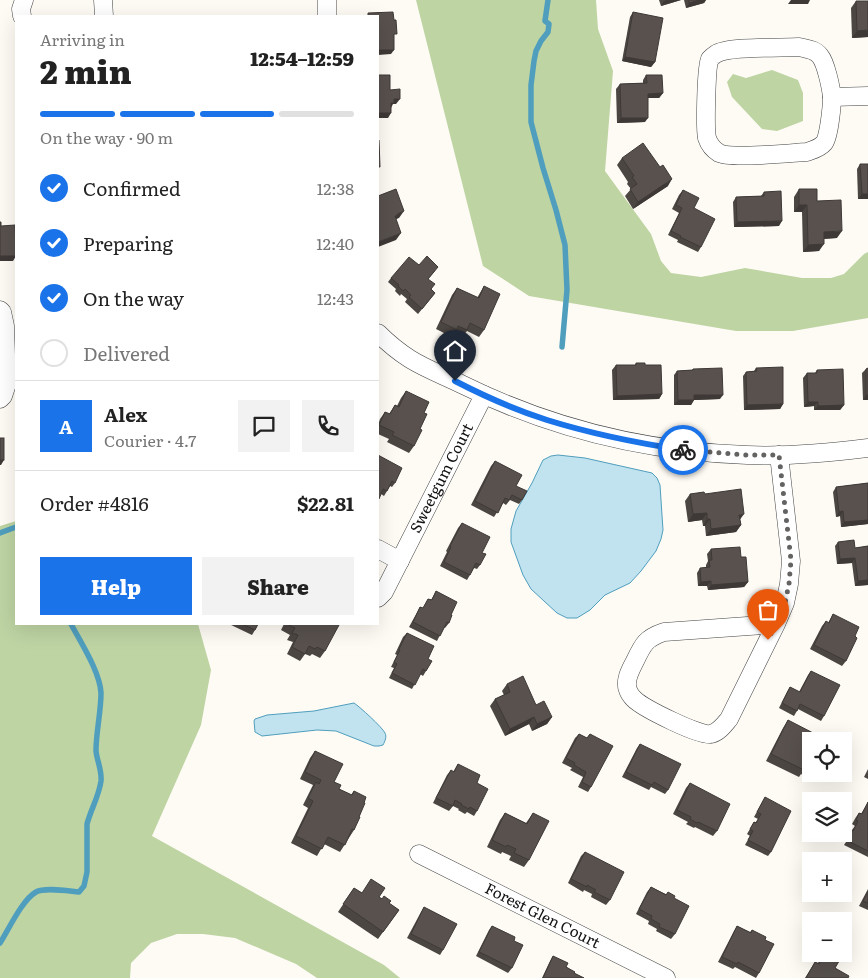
<!DOCTYPE html>
<meta charset="utf-8">
<style>
:root{--surface:#fff;--page:#f2f2f2;--text:#222;--muted:#767676;--line:#e0e0e0;--accent:#1a73e8}
body{margin:0;font-family:Literata,serif;background:var(--page);color:var(--text);height:100vh;display:flex;flex-direction:column;font-size:19px;white-space:nowrap}
*{box-sizing:border-box;margin:0}
p{font-size:16px;color:var(--muted)}
.icon{flex:none;width:28px;height:28px;fill:none;stroke:currentColor;stroke-width:2;stroke-linecap:round;stroke-linejoin:round}
.map{position:relative;flex:1;overflow:hidden}
.drawer{position:absolute;left:15px;top:15px;width:364px;height:610px;display:flex;flex-direction:column;background:var(--surface);border-radius:0px;box-shadow:0 5px 20px #0002}
.drawer>*{flex:none}
.fabs{position:absolute;left:802px;top:732px;display:grid;gap:10px}
.fabs a{display:grid;place-items:center;width:50px;height:50px;border-radius:0px;background:var(--surface);box-shadow:0 5px 20px #0002;font-size:25px}
.pin{position:absolute;display:grid;place-items:center;width:42px;height:42px;color:#fff;margin:-51px -21px;border-radius:50% 50% 50% 0;rotate:-45deg;box-shadow:0 0 5px #0007}
.pin .icon{rotate:45deg}
.courier{position:absolute;display:grid;place-items:center;width:50px;height:50px;margin:-25px;border:4px solid #1a73e8;border-radius:50%;background:#fff;color:#222;box-shadow:0 1px 6px #0007}
.summary em{font-style:normal;font-weight:800}
.summary div{display:flex;flex-direction:column-reverse}
.summary{display:flex;align-items:center;justify-content:space-between;height:85px;padding:0 25px}
h1{font-size:32px;font-weight:800;line-height:38px}
.bar{display:grid;grid-template-columns:repeat(4,1fr);gap:8px 5px;align-content:center;height:60px;padding:0 25px}
.bar i{height:6px;border-radius:4px;background:var(--line)}
.bar .current{background:var(--accent)}
.bar p{grid-column:span 4}
.line{display:flex;align-items:center;gap:12px;padding:0 25px;border-top:1px solid var(--line)}
.line div{flex:1}
.round{display:grid;place-items:center;flex:none;width:52px;height:52px;border-radius:0px;background:var(--page)}
ol{padding:0 25px;list-style:none}
li{display:flex;align-items:center;gap:15px;height:55px}
li p{margin-inline-start:auto}
li .icon{padding:5px;border-radius:50%;background:var(--accent);color:#fff;stroke-width:4}
li:last-child{color:var(--muted)}
li i{width:28px;height:28px;border:2px solid var(--line);border-radius:50%}
.cta{display:flex;gap:10px;margin-top:auto;padding:10px 25px}
.cta a{flex:1;height:58px;border-radius:0px;background:var(--accent);color:#fff;font-size:20px;font-weight:800;line-height:58px;text-align:center}
.cta a+a{background:var(--page);color:var(--text)}
.map>svg:first-child{display:block}
.forest{fill:#bed4a3}
.water{fill:#c0e3ef;stroke:#509ebd}
.lines{fill:none;stroke-linecap:round;stroke-linejoin:round}
.stream{stroke:#509ebd;stroke-width:5.5}
.minor-casing{stroke:#444;stroke-width:19}
.minor{stroke:#fff;stroke-width:18}
.wall{fill:#4c4643}
.shaded-wall{fill:#3e3937}
.building{fill:#58514e;stroke:#3e3937}
.done{stroke:#646361;stroke-width:5;stroke-dasharray:0 9}
.route{stroke:#1a73e8;stroke-width:6}
.labels{text-anchor:middle;stroke-width:5;stroke-linejoin:round;paint-order:stroke}
.street-label{font-size:15px;fill:#111;stroke:#fff}
</style>
<div class="map">
<svg width="868" height="978" viewBox="0 0 868 978">
<rect width="100%" height="100%" fill="#fefbf5"/>
<g class="forest">
<polygon points="416,0 596,0 598,29 613,71 605,171 651,234 661,261 671,273 701,277 745,268 802,278 831,278 844,274 864,254 868,252 868,318 793,331 736,331 529,296 483,266"/>
<polygon points="772,70 798,80 803,93 803,121 777,131 762,129 732,97 727,82 733,74 746,78"/>
<polygon points="16,521 16,624 198,624 211,670 201,725 152,836 384,965 400,978 317,978 296,964 235,938 203,934 177,934 151,943 131,963 130,978 0,978 0,526"/>
</g>
<g class="water">
<polygon points="558,455 585,458 652,473 657,478 660,485 663,530 661,539 656,551 641,571 630,583 605,595 590,610 577,618 567,618 557,613 531,589 523,575 511,542 511,529 516,511 532,483 543,460 551,456"/>
<path d="M 354,703 C 360,707 382,727 385,733 C 387,737 385,741 383,745 L 379,746 L 374,746 L 336,731 L 317,730 L 262,736 L 255,732 L 254,721 L 255,719 L 267,715 L 314,711 Z"/>
</g>
<g class="lines">
<g class="stream">
<polyline points="548,0 545,21 549,24 548,32 541,41 536,51 534,61 531,85 531,122 543,168 556,210 565,245 567,290 562,347"/>
<polyline points="0,533 16,527"/>
<path d="M 0,943 C 9,929 22,900 36,892 C 45,887 68,891 79,892 L 84,886 L 87,872 L 87,824 C 91,809 99,796 101,781 C 102,770 97,761 96,751 C 96,732 101,712 101,693 C 100,672 81,643 71,624"/>
</g>
<defs>
<g id="minor">
<polyline points="103,0 104,16"/>
<polyline points="22,16 21,9 24,0"/>
<polyline points="327,16 327,0"/>
<path d="M 799,47 C 807,49 815,49 820,56 C 826,63 831,88 832,97 C 832,105 829,138 824,143 C 820,148 813,150 807,152 C 790,153 731,159 719,153 C 714,150 709,144 707,138 C 705,129 706,66 710,59 C 711,58 715,54 716,54 C 727,46 783,48 799,47 Z"/>
<polyline points="832,97 868,96"/>
<polyline points="0,310 2,312 5,326 7,384 3,396 0,399"/>
<path d="M 378,333 C 387,342 399,352 410,359 C 426,369 445,376 461,384 C 550,428 648,452 747,455 C 787,457 828,453 868,448"/>
<polyline points="378,549 400,561"/>
<path id="s1" d="M 378,598 L 384,592 L 484,395"/>
<path d="M 776,624 L 729,719 C 724,725 719,732 711,734 C 701,737 643,708 634,699 C 632,697 629,693 628,690 C 624,680 631,669 635,661 C 643,644 646,638 664,632 L 776,624 L 785,603 L 789,584 L 791,561 L 779,455"/>
<path id="s2" d="M 419,854 L 666,978"/>
</g>
</defs>
<use href="#minor" class="minor-casing"/>
<use href="#minor" class="minor"/>
</g>
<g class="wall">
<polygon points="659,0 681,0 661,6"/>
<polygon points="684,0 706,0 704,3 686,8"/>
<polygon points="856,1 868,37 852,38 851,8"/>
<polygon points="633,12 655,62 651,67 622,61 630,17"/>
<polygon points="646,75 663,93 659,98 648,98 645,122 617,123 616,89 620,84 643,83 643,80"/>
<polygon points="622,158 668,186 633,209 625,196 631,189 627,184 628,182 617,165"/>
<polygon points="860,164 868,199 858,199 857,169"/>
<polygon points="799,189 817,201 837,238 824,239 819,251 803,252 802,212 794,212 794,197"/>
<polygon points="683,190 694,208 701,247 698,252 677,242 678,240 668,235 679,213 672,209 679,195"/>
<polygon points="764,192 779,226 734,227 733,202 736,197 761,196"/>
<polygon points="419,265 435,271 428,279 431,290 435,293 418,314 405,302 407,299 401,294 400,296 395,291 396,289 388,282 391,278"/>
<polygon points="484,286 484,330 479,337 467,331 462,337 454,334 452,337 436,329 452,295 457,288 477,298"/>
<polygon points="636,363 645,365 662,394 659,399 613,400 612,370 616,365 635,365"/>
<polygon points="756,368 783,404 780,409 744,410 743,376 746,372 754,371"/>
<polygon points="868,368 868,400 863,400 862,373 866,369"/>
<polygon points="693,369 720,399 694,400 691,405 674,405 674,375 677,371 692,370"/>
<polygon points="817,370 844,405 840,410 814,410 814,406 804,407 803,378 807,373 815,373"/>
<polygon points="406,391 424,413 414,446 409,453 387,442 389,439 378,434 378,425 380,419 385,412 389,414 395,405 397,406 401,398"/>
<polygon points="378,455 395,483 392,487 390,486 384,496 381,494 378,500"/>
<polygon points="495,461 516,486 522,500 519,504 510,500 506,505 503,503 494,517 471,505 491,466"/>
<polygon points="868,483 868,524 841,527 840,516 836,517 833,492 836,487"/>
<polygon points="690,494 705,494 740,520 741,525 736,532 706,536 705,526 703,526 702,520 688,522 685,501"/>
<polygon points="462,523 482,553 480,565 477,569 474,568 467,580 440,566 447,552 446,551 458,528"/>
<polygon points="838,542 855,548 868,546 868,585 855,586 852,563 837,564 835,546"/>
<polygon points="711,549 741,557 748,582 744,587 708,590 707,586 698,586 697,573 700,568 706,568 706,565 708,561 707,554"/>
<polygon points="436,591 451,615 449,623 445,628 444,627 437,641 409,627 420,607 423,608 428,599 431,600"/>
<polygon points="833,614 855,636 846,661 842,666 810,649 822,626 826,621 828,623"/>
<polygon points="229,624 258,624 255,630 252,635"/>
<polygon points="284,624 337,624 325,651 320,658 312,654 310,656 305,654 300,661 287,654 293,642 287,640 290,635 281,630"/>
<polygon points="407,633 428,659 426,671 423,676 420,674 412,689 389,678 394,668 391,667 397,655 395,654 403,637"/>
<polygon points="811,671 824,716 821,721 798,709 794,716 779,708 787,692 790,687 799,692 808,675"/>
<polygon points="507,684 552,717 547,724 532,731 529,724 505,736 490,706 495,699 504,695 502,691"/>
<polygon points="788,720 811,741 811,774 808,778 801,774 799,777 766,761 783,728"/>
<polygon points="579,734 587,738 590,734 591,787 588,792 578,787 583,777 570,770 572,768 562,763 575,738"/>
<polygon points="640,744 668,790 665,794 651,787 649,790 622,777 637,748"/>
<polygon points="315,751 334,782 339,789 351,795 354,791 364,803 354,830 340,852 324,844 317,856 291,843 308,808 303,805 313,785 300,779 310,758"/>
<polygon points="458,764 477,783 477,811 474,816 467,812 465,814 458,810 459,809 453,806 449,811 433,803 447,775 451,770 453,772"/>
<polygon points="868,769 868,779 864,777"/>
<polygon points="690,783 717,831 713,836 695,827 694,828 686,824 688,822 673,814 686,788"/>
<polygon points="765,797 771,852 768,856 745,845 750,836 747,834 754,822 756,822 758,819 754,817"/>
<polygon points="868,802 868,857 844,845 846,842 844,841 847,834 851,830 852,830 855,826 852,824 856,817 859,813 861,814"/>
<polygon points="505,813 526,823 533,813 529,860 524,867 509,860 511,856 502,852 501,854 487,847 500,820"/>
<polygon points="585,852 610,900 606,905 591,897 592,894 584,890 583,892 568,883 581,856"/>
<polygon points="651,887 674,898 675,934 671,939 656,931 657,929 648,924 649,921 636,914 647,892"/>
<polygon points="354,888 362,893 379,897 399,910 378,939 338,912"/>
<polygon points="868,889 868,910 859,906"/>
<polygon points="424,907 443,950 440,955 407,938 421,912"/>
<polygon points="492,926 514,941 512,968 508,973 476,956 489,930"/>
<polygon points="737,926 750,932 752,930 765,940 759,973 756,978 735,967 733,969 718,962 734,931"/>
<polygon points="822,954 838,954 835,968 848,978 805,978 815,962 818,963"/>
<polygon points="553,956 574,973 584,978 542,978 550,961"/>
</g>
<g class="shaded-wall">
<polygon points="667,0 681,0 661,6 664,1"/>
<polygon points="700,0 706,0 704,3 686,8 689,3"/>
<polygon points="791,0 810,0 808,4 788,4"/>
<polygon points="868,30 868,37 852,38 857,31"/>
<polygon points="378,50 394,50 391,54 378,55"/>
<polygon points="625,57 655,62 651,67 622,61"/>
<polygon points="663,93 659,98 644,98 648,94"/>
<polygon points="394,99 400,99 396,104 393,104 391,108 387,108"/>
<polygon points="378,113 391,113 388,118 378,118"/>
<polygon points="621,118 648,118 645,122 617,123"/>
<polygon points="672,179 668,186 633,209 638,202"/>
<polygon points="862,194 868,194 868,199 858,199"/>
<polygon points="799,205 807,205 802,212 794,212"/>
<polygon points="404,211 399,218 394,220 395,216 397,214"/>
<polygon points="782,221 779,226 734,227 737,222"/>
<polygon points="842,231 837,238 819,239 824,232"/>
<polygon points="401,233 396,240 378,247 378,242"/>
<polygon points="824,244 819,251 803,252 808,245"/>
<polygon points="0,256 16,256 13,261 0,261"/>
<polygon points="662,394 659,399 613,400 617,396"/>
<polygon points="694,395 723,395 720,399 694,400 691,405 674,405 678,400"/>
<polygon points="866,395 868,395 868,400 863,400"/>
<polygon points="808,402 818,402 814,406 804,407"/>
<polygon points="783,404 780,409 744,410 747,405"/>
<polygon points="844,405 840,410 814,410 818,406"/>
<polygon points="0,460 4,460 1,465 0,465"/>
<polygon points="843,511 840,516 836,517 839,512"/>
<polygon points="707,513 702,520 688,522 693,514"/>
<polygon points="744,514 739,521 739,515"/>
<polygon points="707,519 710,519 705,526 703,526"/>
<polygon points="868,520 868,524 841,527 844,522"/>
<polygon points="741,525 736,532 706,536 711,529"/>
<polygon points="855,558 852,563 837,564 840,559"/>
<polygon points="868,580 868,585 855,586 858,581"/>
<polygon points="711,581 707,586 698,586 701,582"/>
<polygon points="748,582 744,587 708,590 711,585"/>
<polygon points="534,717 529,724 505,736 510,729"/>
<polygon points="552,717 547,724 532,731 537,724"/>
<polygon points="847,837 849,838 846,842 844,841"/>
</g>
<g class="building">
<polygon points="689,0 700,0 689,3"/>
<polygon points="856,1 868,1 868,30 857,31"/>
<polygon points="393,12 394,20 396,20 397,34 394,34 394,50 378,50 378,16 368,16 368,13"/>
<polygon points="633,12 663,18 655,62 625,57"/>
<polygon points="378,75 390,75 390,90 400,89 400,99 394,99 394,103 391,103 391,113 378,113"/>
<polygon points="646,75 662,75 663,93 648,94 648,118 621,118 620,84 647,83"/>
<polygon points="378,140 379,140 380,167 378,167"/>
<polygon points="643,143 660,167 663,165 672,179 638,202 630,189 637,184 632,177 634,176 622,158"/>
<polygon points="860,164 868,164 868,194 862,194"/>
<polygon points="396,189 404,211 397,214 398,215 395,216 401,233 378,242 378,196"/>
<polygon points="799,189 817,189 817,201 841,200 842,231 824,232 824,244 808,245 807,205 799,205"/>
<polygon points="683,190 699,198 694,208 715,219 701,247 680,237 681,236 671,231 682,208 676,205"/>
<polygon points="781,191 782,221 737,222 736,197 764,196 764,192"/>
<polygon points="0,222 1,222 1,226 15,225 16,256 0,256"/>
<polygon points="427,256 438,267 428,279 435,284 431,289 435,293 422,309 409,297 411,295 405,289 403,291 398,286 399,285 391,278 409,257 419,265"/>
<polygon points="484,286 500,294 484,330 470,323 467,330 458,326 457,330 441,322 457,288 479,298"/>
<polygon points="636,363 645,363 645,365 661,365 662,394 617,396 616,365 636,365"/>
<polygon points="783,367 783,404 747,405 746,372 757,371 756,368"/>
<polygon points="722,368 723,395 694,395 694,400 678,400 677,371 693,370 693,369"/>
<polygon points="868,368 868,395 866,395 866,369"/>
<polygon points="843,369 844,405 818,406 818,402 808,402 807,373 817,373 817,370"/>
<polygon points="406,391 429,402 424,413 427,414 420,429 422,430 414,446 392,435 394,432 379,425 385,412 390,414 395,405 399,407"/>
<rect x="0" y="438" width="4" height="22"/>
<polygon points="378,455 402,468 395,483 392,481 387,491 383,489 379,499 378,498"/>
<polygon points="495,461 522,475 516,486 527,491 522,500 512,495 509,500 505,498 498,513 475,501"/>
<polygon points="868,483 868,520 844,522 843,511 839,512 836,487"/>
<polygon points="741,489 744,514 739,515 741,525 711,529 710,519 707,519 707,513 693,514 690,494 704,492 705,494"/>
<polygon points="462,523 490,537 482,553 486,554 480,565 476,563 470,575 444,562 451,547 450,546"/>
<polygon points="854,540 855,548 868,546 868,580 858,581 855,558 840,559 838,542"/>
<polygon points="740,547 741,557 746,557 748,582 711,585 711,581 701,582 700,568 710,567 709,560 712,560 711,549"/>
<polygon points="436,591 457,602 451,615 452,615 449,623 447,622 440,636 413,622 420,607 423,608 428,599 432,600"/>
<polygon points="833,614 859,627 855,636 857,638 846,661 814,645 826,621 829,623"/>
<polygon points="242,624 258,624 255,630"/>
<polygon points="287,624 337,624 339,625 325,651 317,647 315,649 309,646 305,654 292,647 298,635 292,633 295,628"/>
<polygon points="407,633 434,646 428,659 432,661 426,671 423,669 415,685 392,673 397,664 394,662 400,650 399,649"/>
<polygon points="811,671 840,685 824,716 800,704 797,711 782,703 790,687 800,692"/>
<polygon points="523,676 536,705 544,701 552,717 537,724 534,717 510,729 495,699 510,692 507,684"/>
<polygon points="788,720 817,735 814,741 811,741 811,770 805,767 804,770 771,754"/>
<polygon points="579,734 587,738 590,734 613,746 591,787 582,782 586,772 574,765 575,763 566,758"/>
<polygon points="640,744 681,764 668,790 654,782 652,785 626,772"/>
<polygon points="315,751 343,764 334,782 341,785 339,789 352,795 354,791 366,797 364,803 365,803 359,817 360,817 354,830 352,829 345,845 328,837 322,849 296,836 313,801 308,798 316,782 319,784 321,780 305,772"/>
<polygon points="458,764 480,775 477,783 488,789 477,811 470,807 469,809 461,805 462,804 455,800 453,806 436,798 451,770 454,772"/>
<polygon points="690,783 730,804 717,831 698,822 697,823 690,819 691,817 677,810"/>
<polygon points="765,797 791,811 771,852 748,840 753,831 750,829 754,822 756,823 761,814 757,812"/>
<polygon points="868,802 868,851 848,841 849,838 847,837 851,830 853,831 858,821 856,820 859,813 862,814"/>
<polygon points="505,813 527,824 533,813 549,821 529,860 514,853 516,849 507,845 506,847 492,840"/>
<polygon points="585,852 624,872 610,900 594,892 596,890 587,885 587,887 571,879"/>
<polygon points="371,879 385,888 379,897 382,899 384,896 391,901 389,903 399,910 383,932 343,904 354,888 362,893"/>
<polygon points="651,887 666,895 668,892 675,896 674,898 689,906 675,934 659,927 660,924 651,919 652,916 639,909"/>
<polygon points="868,891 868,903 863,901"/>
<polygon points="424,907 457,924 443,950 411,934"/>
<polygon points="492,926 515,937 514,941 523,945 512,968 479,952"/>
<polygon points="737,926 751,933 752,930 766,937 765,940 774,944 759,973 738,962 737,964 722,957"/>
<polygon points="824,954 838,954 842,956 835,968 849,976 848,978 806,978 815,962 819,964"/>
<polygon points="553,956 568,963 566,967 575,972 574,973 584,978 543,978"/>
</g>
<g class="lines">
<polyline class="done" points="683,450 747,455 779,455 791,560 789,584 785,603 768,640"/>
<path class="route" d="M 455,381 C 484,396 516,410 547,420 C 592,434 637,443 683,450"/>
</g>
<g class="labels">
<g class="street-label">
<text dy="5" stroke="none"><textPath href="#s1" startOffset="136">Sweetgum Court</textPath></text>
<text dy="5" stroke="none"><textPath href="#s2" startOffset="138">Forest Glen Court</textPath></text>
</g>
</g>
</svg>
<div class="fabs">
<a><svg class="icon" aria-label="locate" viewBox="0 0 24 24"><circle cx="12" cy="12" r="6"/><path d="M12 2v4M12 18v4M2 12h4M18 12h4"/></svg></a>
<a><svg class="icon" aria-label="layers" viewBox="0 0 24 24"><path d="M12 4l9 5-9 5-9-5zM3 14l9 5 9-5"/></svg></a>
<a>+</a>
<a>−</a>
</div>
<div class="pin" style="left:768px;top:640px;background:#ea580c"><svg class="icon" aria-label="bag" viewBox="0 0 24 24"><path d="M5 8h14l-1 12H6zM9 8a3 3 0 0 1 6 0"/></svg></div>
<div class="pin" style="left:455px;top:381px;background:#1f2937"><svg class="icon" aria-label="home" viewBox="0 0 24 24"><path d="M3 11l9-7 9 7M6 9v11h12V9"/></svg></div>
<div class="courier" style="left:683px;top:450px"><svg class="icon" aria-label="bike" viewBox="0 0 24 24"><circle cx="6" cy="16" r="4"/><circle cx="18" cy="16" r="4"/><path d="M6 16l4-8h5l3 8M10 8l3 8H6M13 5h3"/></svg></div>
<section class="drawer">
<div class="summary"><div><h1>2 min</h1><p>Arriving in</p></div><em>12:54–12:59</em></div>
<div class="bar"><i class="current"></i><i class="current"></i><i class="current"></i><i></i><p>On the way · 90 m</p></div>
<ol>
<li><svg class="icon" aria-label="check" viewBox="0 0 24 24"><path d="M5 12l5 5 9-10"/></svg>Confirmed<p>12:38</p></li>
<li><svg class="icon" aria-label="check" viewBox="0 0 24 24"><path d="M5 12l5 5 9-10"/></svg>Preparing<p>12:40</p></li>
<li><svg class="icon" aria-label="check" viewBox="0 0 24 24"><path d="M5 12l5 5 9-10"/></svg>On the way<p>12:43</p></li>
<li><i></i>Delivered</li>
</ol>
<div class="line" style="height:90px"><b class="round" style="background:var(--accent);color:#fff">A</b><div><b>Alex</b><p>Courier · 4.7</p></div><a class="round"><svg class="icon" aria-label="chat" viewBox="0 0 24 24"><path d="M4 5h16v11H9l-5 4z"/></svg></a><a class="round"><svg class="icon" aria-label="phone" viewBox="0 0 24 24"><path d="M5 4h4l2 5-3 2q2 4 5 5l2-3 5 2v4C11 20 4 13 5 4z"/></svg></a></div>
<div class="line" style="height:65px"><div>Order #4816</div><b>$22.81</b></div>
<div class="cta"><a>Help</a><a>Share</a></div>
</section>
</div>
